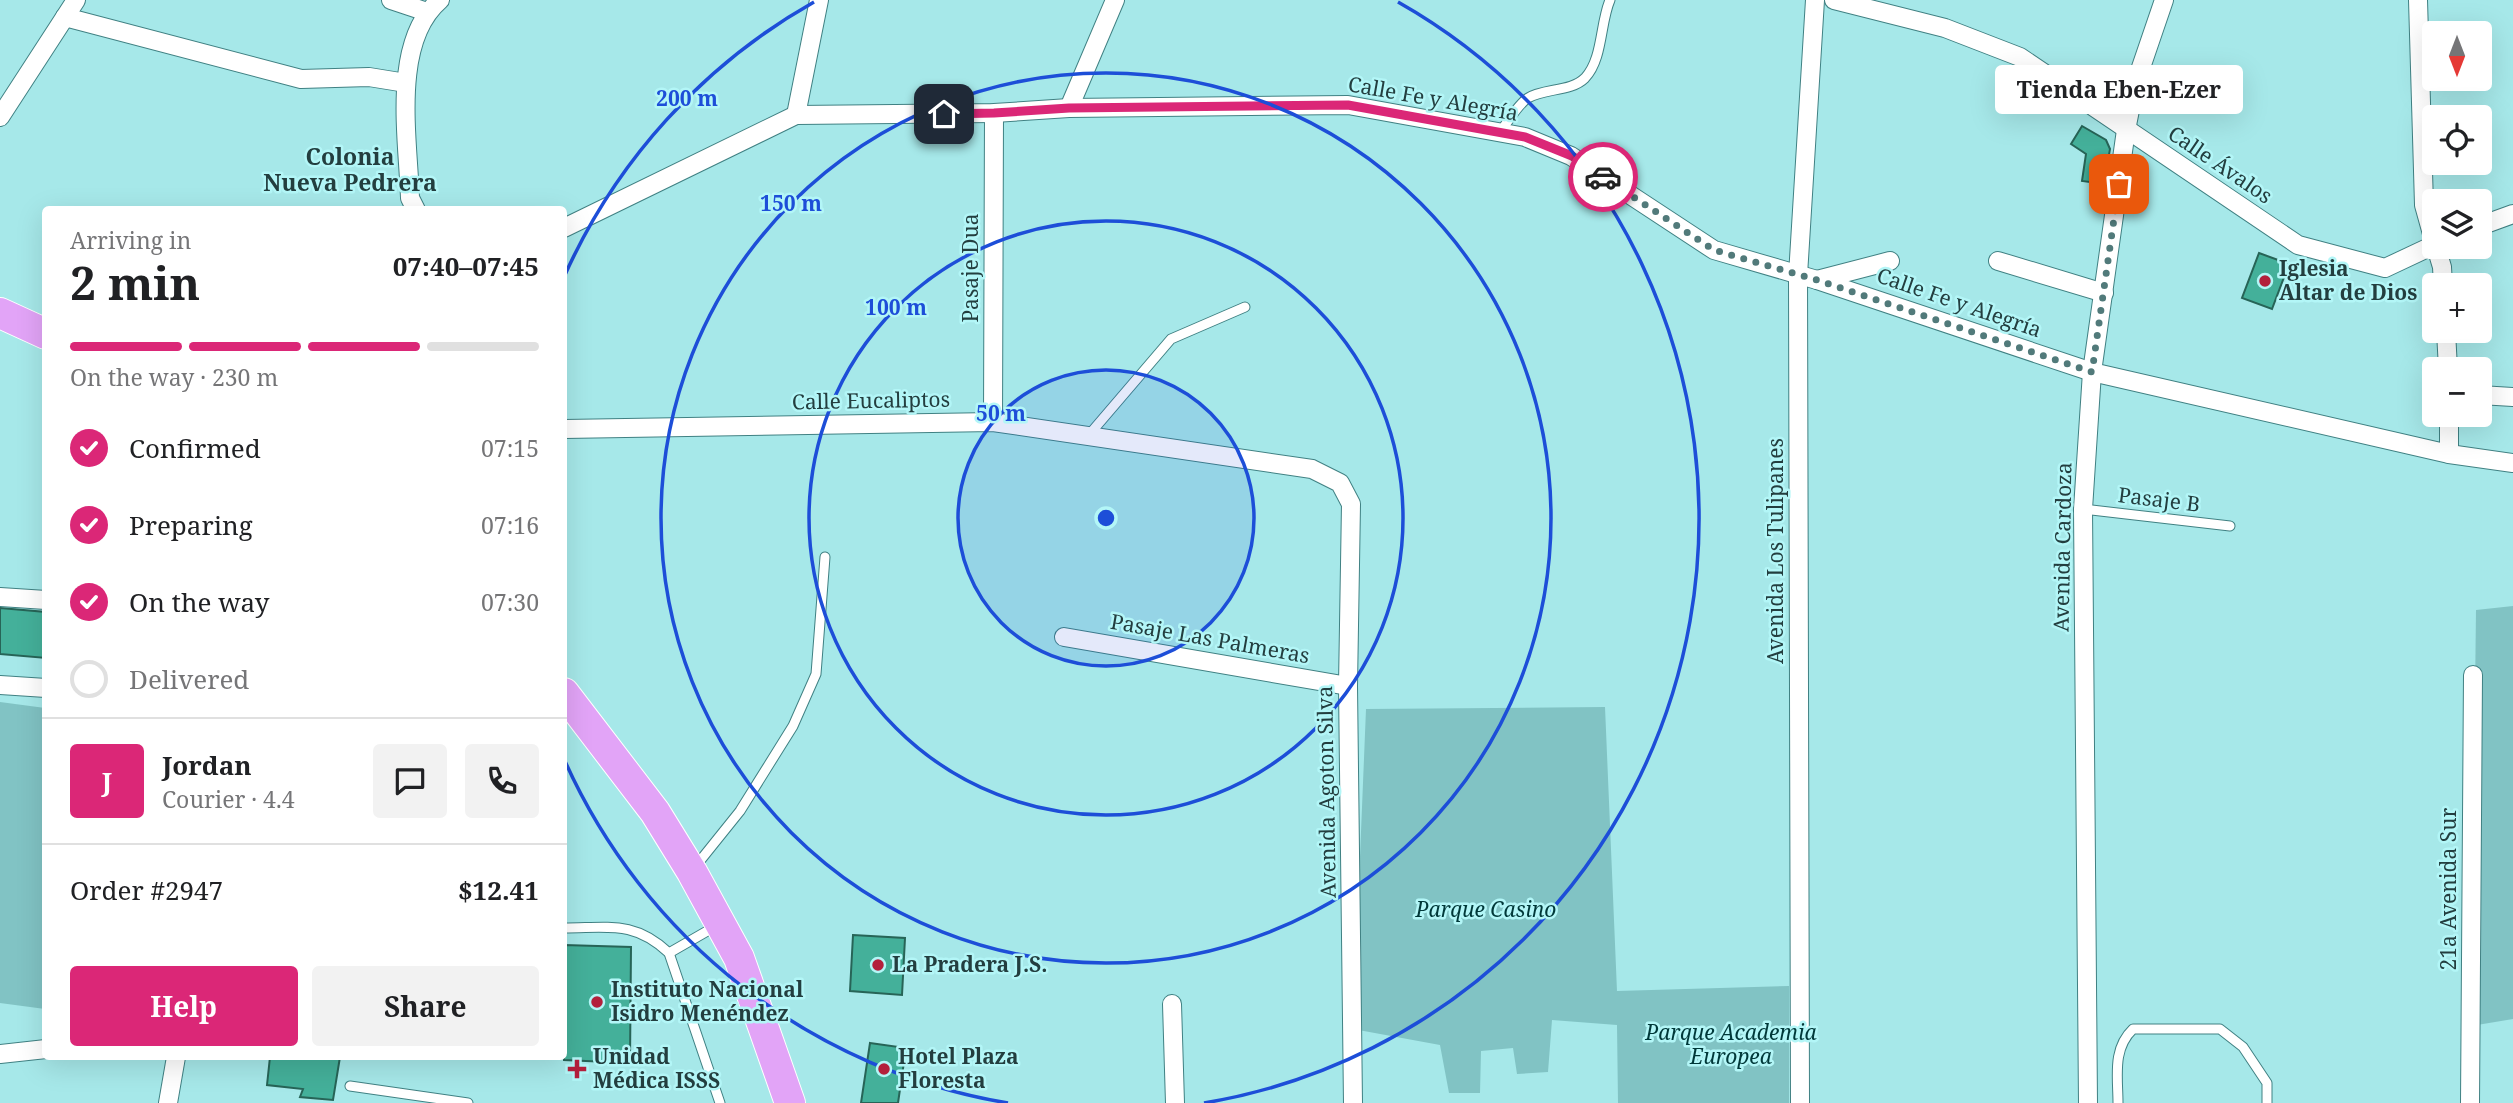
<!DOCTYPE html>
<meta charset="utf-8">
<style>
:root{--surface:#fff;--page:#f2f2f2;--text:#202124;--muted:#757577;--line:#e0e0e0;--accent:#db2777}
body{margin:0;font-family:"Noto Serif",serif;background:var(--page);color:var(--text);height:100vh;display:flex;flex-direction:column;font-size:26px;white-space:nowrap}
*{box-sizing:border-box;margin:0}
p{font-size:23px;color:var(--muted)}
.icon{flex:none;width:38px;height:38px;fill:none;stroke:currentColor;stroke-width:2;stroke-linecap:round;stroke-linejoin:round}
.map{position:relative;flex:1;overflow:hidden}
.details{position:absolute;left:42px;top:206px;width:525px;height:854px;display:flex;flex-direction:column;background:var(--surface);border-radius:7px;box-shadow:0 7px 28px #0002}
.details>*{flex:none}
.needle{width:46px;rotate:180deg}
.tools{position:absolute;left:2422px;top:21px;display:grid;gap:14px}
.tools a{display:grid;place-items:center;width:70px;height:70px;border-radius:7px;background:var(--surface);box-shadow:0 7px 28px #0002;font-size:35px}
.pin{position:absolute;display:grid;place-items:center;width:60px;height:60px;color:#fff;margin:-30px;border-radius:14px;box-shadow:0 4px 10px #0006}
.courier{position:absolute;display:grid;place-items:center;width:70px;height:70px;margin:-35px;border:5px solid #db2777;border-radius:50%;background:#fff;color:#222;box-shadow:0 2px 9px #0007}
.bubble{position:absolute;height:49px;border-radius:7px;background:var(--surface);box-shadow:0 7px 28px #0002;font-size:23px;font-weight:700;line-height:49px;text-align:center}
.summary em{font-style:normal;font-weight:700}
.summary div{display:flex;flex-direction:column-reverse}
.summary{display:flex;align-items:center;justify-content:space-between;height:119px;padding:0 28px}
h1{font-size:46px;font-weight:700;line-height:52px}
.bar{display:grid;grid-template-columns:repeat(4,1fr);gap:10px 7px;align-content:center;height:84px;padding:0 28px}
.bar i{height:9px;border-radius:5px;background:var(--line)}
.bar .on{background:var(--accent)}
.bar p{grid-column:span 4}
.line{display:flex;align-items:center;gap:18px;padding:0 28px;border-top:2px solid var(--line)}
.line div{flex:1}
.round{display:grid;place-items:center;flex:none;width:74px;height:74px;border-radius:7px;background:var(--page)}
ol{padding:0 28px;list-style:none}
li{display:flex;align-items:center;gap:21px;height:77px}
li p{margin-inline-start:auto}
li .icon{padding:7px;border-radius:50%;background:var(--accent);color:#fff;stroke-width:4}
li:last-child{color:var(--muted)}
li i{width:38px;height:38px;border:4px solid var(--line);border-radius:50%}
.cta{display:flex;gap:14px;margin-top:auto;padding:14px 28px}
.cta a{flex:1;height:80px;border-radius:7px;background:var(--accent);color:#fff;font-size:28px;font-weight:700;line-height:80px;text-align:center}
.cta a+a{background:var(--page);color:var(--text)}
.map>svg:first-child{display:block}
.green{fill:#81c3c4}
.building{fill:#44b09a;stroke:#276457;stroke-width:2}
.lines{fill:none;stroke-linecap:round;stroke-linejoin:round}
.lane-casing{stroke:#408183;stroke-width:11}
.street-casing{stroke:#408183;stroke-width:20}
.highway-casing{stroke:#fff;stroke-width:32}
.lane{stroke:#fff;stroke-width:9}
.street{stroke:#fff;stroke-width:18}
.highway{stroke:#e2a4f7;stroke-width:30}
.done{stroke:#517a7a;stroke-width:7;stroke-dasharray:0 12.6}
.route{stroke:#db2777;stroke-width:9}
.ring{fill:none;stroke:#1d4ed8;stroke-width:3.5}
.poi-dot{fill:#b3203c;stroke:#b3f6f7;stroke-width:2.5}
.labels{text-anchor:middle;stroke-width:5;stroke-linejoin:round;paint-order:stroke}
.street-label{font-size:21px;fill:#233e3f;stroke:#b3f6f7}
.poi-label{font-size:21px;font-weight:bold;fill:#233e3f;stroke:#b3f6f7;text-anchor:start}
.park-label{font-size:21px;font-style:italic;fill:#003839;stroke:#b3f6f7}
.neighbourhood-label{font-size:23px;font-weight:bold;fill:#233e3f;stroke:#b3f6f7}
.centre{fill:#1d4ed8;stroke:#b3f6f7;stroke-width:3.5}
.ring-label{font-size:21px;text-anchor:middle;font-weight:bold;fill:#1d4ed8;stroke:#b3f6f7;stroke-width:5;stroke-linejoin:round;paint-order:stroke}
</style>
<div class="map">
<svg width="2513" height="1103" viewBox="0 0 2513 1103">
<rect width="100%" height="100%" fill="#a6e8e9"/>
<g class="green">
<polygon points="2513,606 2513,1019 2471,1026 2476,610"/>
<polygon points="0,702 45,708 45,1009 0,1003"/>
<polygon points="1605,707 1617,991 1789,986 1789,1103 1618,1103 1617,1025 1552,1020 1548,1072 1517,1074 1513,1048 1481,1051 1480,1093 1449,1093 1440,1045 1353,1029 1366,709"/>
</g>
<g class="building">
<polygon points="2082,126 2106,140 2110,149 2104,184 2082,181 2086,154 2071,144"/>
<polygon points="2259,253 2289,264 2272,309 2242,298"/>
<polygon points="0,608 46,612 46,658 0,654"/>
<polygon points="853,935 905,938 902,995 850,991"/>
<polygon points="564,945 631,947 630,1063 564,1060"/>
<polygon points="870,1043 906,1048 898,1103 861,1103"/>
<polygon points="270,1057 340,1057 333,1100 300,1097 303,1089 267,1085"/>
</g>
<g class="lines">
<defs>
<g id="lane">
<path d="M 1500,132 C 1508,122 1518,104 1528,98 C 1544,88 1571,92 1585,78 C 1603,59 1600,23 1610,0"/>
<polyline points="1088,436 1171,339 1245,307"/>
<polyline points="2083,509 2230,526"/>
<polyline points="695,867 740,811 793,726 816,674 825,557"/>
<path d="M 564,928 C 608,928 634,920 669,953 L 720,1103"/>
<polyline points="669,953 716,926"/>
<polyline points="350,1086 468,1103"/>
<path d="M 2118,1103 C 2118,1077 2112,1049 2133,1029 L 2220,1029 L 2243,1047 L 2267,1083 L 2267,1103"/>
</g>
<g id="street">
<polyline points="391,0 427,12"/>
<polyline points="1834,0 1945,28 2020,57 2298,245 2385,268 2434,245"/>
<polyline points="2418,0 2424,205 2434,241"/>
<polyline points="65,17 301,79 369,77 406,83"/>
<polyline points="1069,108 1115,0"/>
<polyline points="796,115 819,0"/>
<polyline points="0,117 76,0"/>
<path d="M 416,210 L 410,198 C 408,138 391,42 440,0"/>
<polyline points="2480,226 2513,214"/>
<polyline points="564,228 796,115 994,113 1069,108 1348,105 1525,137 1571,156 1714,250 1817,280 2092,372 2449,454 2513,463"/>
<polyline points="2436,247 2442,267 2443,285"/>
<polyline points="1998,261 2104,293"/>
<polyline points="1817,280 1890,261"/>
<polyline points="2446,331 2448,369"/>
<polyline points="2480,395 2513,397"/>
<polyline points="993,422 994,113"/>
<polyline points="564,429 993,422 1312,469 1340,483 1351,504 1348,686 1353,1103"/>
<polyline points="2449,454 2449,415"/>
<polyline points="0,597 46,600"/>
<polyline points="1064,637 1348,686"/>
<polyline points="0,685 46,688"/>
<polyline points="1172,1004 1175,1103"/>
<polyline points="0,1054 46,1049"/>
<polyline points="168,1103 176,1057"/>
<polyline points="1800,1103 1798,275 1815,0"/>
<polyline points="2088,1103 2083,509 2092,372 2126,130 2135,85 2164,0"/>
<polyline points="2470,1103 2473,675"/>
</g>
<g id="highway">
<polyline points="0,313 46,334"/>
<polyline points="564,693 655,812 692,872 739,958 790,1103"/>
</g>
</defs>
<use href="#lane" class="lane-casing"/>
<use href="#street" class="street-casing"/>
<use href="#highway" class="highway-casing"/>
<use href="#lane" class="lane"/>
<use href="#street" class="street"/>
<use href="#highway" class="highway"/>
</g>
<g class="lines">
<polyline class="done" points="1603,177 1714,250 1817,280 2092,372 2119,184"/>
<polyline class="route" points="944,114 994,113 1069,108 1348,105 1525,137 1572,156 1603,177"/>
</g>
<circle cx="1106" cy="518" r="148" fill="#1d4ed8" fill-opacity=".12"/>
<g class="ring">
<circle cx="1106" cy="518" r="148"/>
<circle cx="1106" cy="518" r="297"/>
<circle cx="1106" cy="518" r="445"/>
<path d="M1008 1103A593 593 0 0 1 564 759M564 277A593 593 0 0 1 814 2M1398 2A593 593 0 0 1 1204 1103"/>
</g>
<g class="poi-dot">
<circle cx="2265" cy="281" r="7"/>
<circle cx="878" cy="965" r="7"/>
<circle cx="597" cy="1002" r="7"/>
<path d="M573.5 1058.5h7v7h7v7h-7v7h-7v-7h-7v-7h7z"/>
<circle cx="884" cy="1069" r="7"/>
</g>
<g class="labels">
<g class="street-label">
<text transform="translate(1433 99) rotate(10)" y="7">Calle Fe y Alegría</text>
<text transform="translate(2220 165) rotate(34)" y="7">Calle Ávalos</text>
<text transform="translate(971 268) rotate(-90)" y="7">Pasaje Dua</text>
<text transform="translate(1959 303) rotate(19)" y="7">Calle Fe y Alegría</text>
<text transform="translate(871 401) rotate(-1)" y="7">Calle Eucaliptos</text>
<text transform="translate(2159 500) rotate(7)" y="7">Pasaje B</text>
<text transform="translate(2063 547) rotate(-89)" y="7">Avenida Cardoza</text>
<text transform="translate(1776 551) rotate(-90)" y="7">Avenida Los Tulipanes</text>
<text transform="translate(1210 639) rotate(10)" y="7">Pasaje Las Palmeras</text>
<text transform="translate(1327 792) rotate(-91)" y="7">Avenida Agoton Silva</text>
<text transform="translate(2449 889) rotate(-90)" y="7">21a Avenida Sur</text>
</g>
<g class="poi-label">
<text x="2279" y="276">Iglesia<tspan x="2279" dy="24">Altar de Dios</tspan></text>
<text x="892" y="972">La Pradera J.S.</text>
<text x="611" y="997">Instituto Nacional<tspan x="611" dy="24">Isidro Menéndez</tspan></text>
<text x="593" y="1064">Unidad<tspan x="593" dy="24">Médica ISSS</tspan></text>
<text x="898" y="1064">Hotel Plaza<tspan x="898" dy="24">Floresta</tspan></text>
</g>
<g class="park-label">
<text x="1486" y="917">Parque Casino</text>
<text x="1731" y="1040">Parque Academia<tspan x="1731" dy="24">Europea</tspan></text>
</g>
<g class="neighbourhood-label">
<text x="350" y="165">Colonia<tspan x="350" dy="26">Nueva Pedrera</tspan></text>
</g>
</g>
<circle cx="1106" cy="518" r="10" class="centre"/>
<g class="ring-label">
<text x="687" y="106">200 m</text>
<text x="791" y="211">150 m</text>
<text x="896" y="315">100 m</text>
<text x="1001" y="421">50 m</text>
</g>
</svg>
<div class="tools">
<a><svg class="needle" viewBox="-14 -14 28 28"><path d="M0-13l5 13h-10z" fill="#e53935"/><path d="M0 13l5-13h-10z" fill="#757577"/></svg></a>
<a><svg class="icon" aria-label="locate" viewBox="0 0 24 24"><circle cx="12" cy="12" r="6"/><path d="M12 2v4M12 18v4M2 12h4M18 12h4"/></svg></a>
<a><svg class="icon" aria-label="layers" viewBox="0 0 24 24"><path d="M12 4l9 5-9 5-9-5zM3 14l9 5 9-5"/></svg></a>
<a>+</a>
<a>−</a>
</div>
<div class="pin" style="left:2119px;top:184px;background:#ea580c"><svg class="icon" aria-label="bag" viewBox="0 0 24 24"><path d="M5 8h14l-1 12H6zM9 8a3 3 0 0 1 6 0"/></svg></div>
<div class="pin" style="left:944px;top:114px;background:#1f2937"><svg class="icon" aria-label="home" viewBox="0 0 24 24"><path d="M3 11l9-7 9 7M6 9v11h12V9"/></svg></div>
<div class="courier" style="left:1603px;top:177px"><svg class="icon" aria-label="car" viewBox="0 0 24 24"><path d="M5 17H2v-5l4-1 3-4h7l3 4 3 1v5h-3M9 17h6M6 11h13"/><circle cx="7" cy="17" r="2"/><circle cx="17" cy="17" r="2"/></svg></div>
<div class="bubble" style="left:1995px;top:65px;width:248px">Tienda Eben-Ezer</div>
<section class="details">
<div class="summary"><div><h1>2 min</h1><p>Arriving in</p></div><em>07:40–07:45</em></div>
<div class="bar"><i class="on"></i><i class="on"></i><i class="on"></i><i></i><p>On the way · 230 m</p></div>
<ol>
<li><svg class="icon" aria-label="check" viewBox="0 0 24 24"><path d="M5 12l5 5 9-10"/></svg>Confirmed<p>07:15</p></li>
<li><svg class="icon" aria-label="check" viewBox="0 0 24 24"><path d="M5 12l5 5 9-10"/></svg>Preparing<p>07:16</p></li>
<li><svg class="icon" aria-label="check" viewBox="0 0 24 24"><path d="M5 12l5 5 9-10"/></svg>On the way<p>07:30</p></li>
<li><i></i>Delivered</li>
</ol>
<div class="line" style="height:126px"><b class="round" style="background:var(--accent);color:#fff">J</b><div><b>Jordan</b><p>Courier · 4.4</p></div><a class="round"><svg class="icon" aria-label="chat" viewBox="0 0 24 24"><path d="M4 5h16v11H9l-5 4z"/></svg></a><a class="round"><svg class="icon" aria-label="phone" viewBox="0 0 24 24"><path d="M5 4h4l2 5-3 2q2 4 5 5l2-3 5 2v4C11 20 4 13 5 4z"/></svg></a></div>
<div class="line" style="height:91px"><div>Order #2947</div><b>$12.41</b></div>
<div class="cta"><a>Help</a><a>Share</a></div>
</section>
</div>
